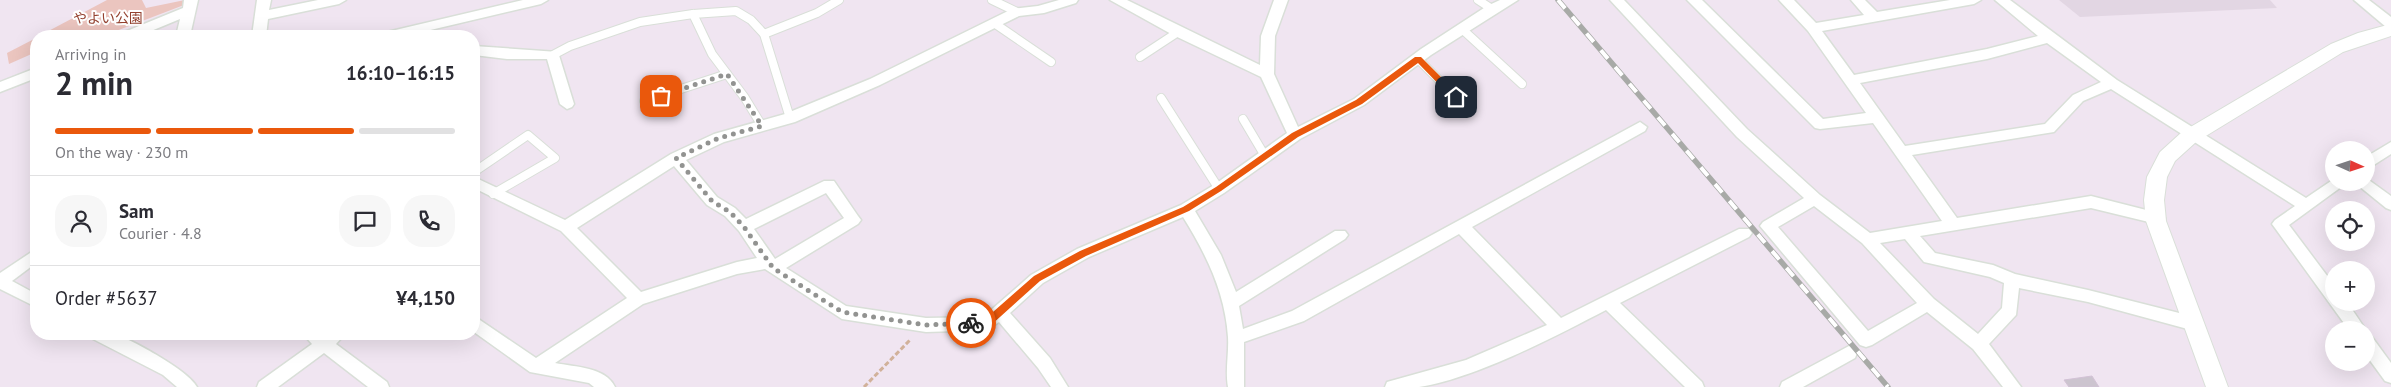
<!DOCTYPE html>
<meta charset="utf-8">
<style>
:root{--surface:#fff;--page:#f7f7f7;--text:#2b2b33;--muted:#7c7c81;--line:#e1e1e2;--accent:#ea580c}
body{margin:0;font-family:"PT Sans","Noto Sans JP",sans-serif;background:var(--page);color:var(--text);height:100vh;display:flex;flex-direction:column;font-size:19px;white-space:nowrap}
*{box-sizing:border-box;margin:0}
p{font-size:16px;color:var(--muted)}
.icon{flex:none;width:28px;height:28px;fill:none;stroke:currentColor;stroke-width:2;stroke-linecap:round;stroke-linejoin:round}
.map{position:relative;flex:1;overflow:hidden}
.side{position:absolute;left:30px;top:30px;width:450px;height:310px;display:flex;flex-direction:column;background:var(--surface);border-radius:20px;box-shadow:0 5px 20px #0002}
.side>*{flex:none}
.needle{width:32px;rotate:93deg}
.tools{position:absolute;left:2325px;top:141px;display:grid;gap:10px}
.tools a{display:grid;place-items:center;width:50px;height:50px;border-radius:50%;background:var(--surface);box-shadow:0 5px 20px #0002;font-size:25px}
.pin{position:absolute;display:grid;place-items:center;width:42px;height:42px;color:#fff;margin:-21px;border-radius:10px;box-shadow:0 2px 8px #0006}
.courier{position:absolute;display:grid;place-items:center;width:50px;height:50px;margin:-25px;border:4px solid #ea580c;border-radius:50%;background:#fff;color:#222;box-shadow:0 1px 6px #0007}
.head em{font-style:normal;font-weight:700}
.head div{display:flex;flex-direction:column-reverse}
.head{display:flex;align-items:center;justify-content:space-between;height:85px;padding:0 25px}
h1{font-size:32px;font-weight:700;line-height:38px}
.bar{display:grid;grid-template-columns:repeat(4,1fr);gap:8px 5px;align-content:center;height:60px;padding:0 25px}
.bar i{height:6px;border-radius:4px;background:var(--line)}
.bar .on{background:var(--accent)}
.bar p{grid-column:span 4}
.line{display:flex;align-items:center;gap:12px;padding:0 25px;border-top:1px solid var(--line)}
.line div{flex:1}
.round{display:grid;place-items:center;flex:none;width:52px;height:52px;border-radius:20px;background:var(--page)}
.map>svg:first-child{display:block}
.education{fill:#e2d6e3}
.green{fill:#ebc5bf}
.building{fill:#ccc4cf;stroke:#d3c2d6}
.lines{fill:none;stroke-linecap:round;stroke-linejoin:round}
.service-casing{stroke:#d9dfd8;stroke-width:10}
.minor-casing{stroke:#d9dfd8;stroke-width:3}
.tertiary-casing{stroke:#d9dfd8;stroke-width:2}
.path{stroke:#d1b19a;stroke-width:3;stroke-dasharray:5 2.5;stroke-linecap:butt}
.service{stroke:#fff;stroke-width:8}
.minor{fill:#fff;fill-rule:evenodd}
.tertiary{fill:#fff;fill-rule:evenodd}
.rail-casing{stroke:#a8aaa7;stroke-width:5.5}
.rail{stroke:#fff;stroke-width:4;stroke-dasharray:11;stroke-linecap:butt}
.route{fill:#ea580c}
.done{stroke:#929391;stroke-width:5;stroke-dasharray:0 9}
.labels{text-anchor:middle;stroke-width:4;stroke-linejoin:round;paint-order:stroke}
.park-label{font-size:14px;fill:#94412f;stroke:#fff}
</style>
<div class="map">
<svg width="2391" height="387" viewBox="0 0 2391 387">
<rect width="100%" height="100%" fill="#f0e5f1"/>
<polygon class="education" points="2059,0 2270,0 2277,8 2080,17"/>
<g class="green">
<polygon points="107,0 142,0 146,8 185,0 184,5 103,36 39,36"/>
<polygon points="36,38 36,52 9,64 7,53"/>
</g>
<polygon class="building" points="2092,376 2099,387 2069,387 2064,380"/>
<g class="lines">
<defs>
<g id="service">
<polyline points="992,0 1017,12"/>
<polyline points="1478,0 1492,9"/>
<polyline points="693,14 712,54 745,98 762,126"/>
<polyline points="994,23 1051,62"/>
<polyline points="1462,29 1522,84"/>
<polyline points="764,34 817,13 839,0"/>
<polyline points="553,55 570,46 640,22 693,14 736,11 751,20 764,34 790,118"/>
<polyline points="1140,57 1178,32"/>
<polyline points="1418,59 1469,110"/>
<polyline points="1161,98 1219,189"/>
<polyline points="644,101 727,74"/>
<polyline points="1243,119 1265,156"/>
<polyline points="474,172 528,135 555,158 493,194"/>
</g>
<g id="minor">
<polygon points="184,0 198,0 190,36 176,36 180,19 139,36 120,36 122,33 183,8"/>
<polygon points="257,0 271,0 269,10 318,0 346,0 339,4 268,19 266,36 252,36"/>
<polygon points="523,0 548,0 541,4 405,36 380,36 387,32"/>
<path d="M 1059,0 L 1078,0 L 1076,3 L 1044,13 L 1019,16 L 880,85 L 795,122 L 724,142 L 686,160 L 717,197 L 735,208 L 746,219 L 824,181 L 834,181 L 858,216 L 861,220 L 858,224 L 786,268 L 846,306 L 926,318 L 983,317 L 1031,275 L 1077,249 L 1181,205 L 1214,185 L 1287,133 L 1261,77 L 1173,35 L 1110,0 L 1127,0 L 1260,65 L 1261,36 L 1274,0 L 1288,0 L 1275,36 L 1274,74 L 1298,127 L 1354,99 L 1421,49 L 1487,6 L 1500,0 L 1518,0 L 1431,55 L 1364,105 L 1300,139 L 1224,193 L 1195,211 L 1221,255 L 1236,292 L 1335,231 L 1345,231 L 1348,235 L 1345,239 L 1239,306 L 1243,329 L 1292,311 L 1640,122 L 1647,127 L 1645,131 L 1472,227 L 1561,318 L 1739,229 L 1749,229 L 1752,233 L 1749,237 L 1620,303 L 1702,382 L 1704,387 L 1685,387 L 1606,310 C 1554,337 1476,378 1419,387 C 1408,387 1396,387 1385,387 L 1387,382 L 1466,360 L 1547,325 L 1459,234 L 1304,321 L 1244,342 L 1244,387 L 1228,387 C 1225,370 1229,354 1228,337 C 1225,292 1206,254 1183,217 L 1089,257 L 1043,283 L 1010,313 L 1050,358 L 1068,387 L 1051,387 L 1038,368 L 999,322 L 987,330 L 926,332 L 842,319 L 765,269 L 737,274 L 643,304 L 555,363 C 575,367 606,367 615,387 L 594,387 L 589,383 L 530,372 L 474,332 L 474,316 L 536,358 L 627,298 L 561,231 L 474,188 L 474,177 L 565,220 L 671,154 L 714,134 L 785,114 L 870,79 L 1012,9 L 1038,6 ZM 674,166 L 707,205 L 725,216 L 739,231 L 757,258 L 737,262 L 641,292 L 577,228 ZM 826,193 L 844,218 L 775,259 L 754,229 Z"/>
<path d="M 1610,0 L 1624,0 L 1747,129 L 1820,195 L 1870,233 L 1942,221 L 1873,123 L 1820,129 L 1815,128 L 1687,0 L 1702,0 L 1823,119 L 1866,113 L 1808,31 L 1779,0 L 1794,0 L 1816,23 L 1864,15 L 1851,0 L 1865,0 L 1877,12 L 1950,0 L 1981,0 L 1974,4 L 1822,31 L 1854,75 L 1987,49 L 2038,36 L 1995,0 L 2010,0 L 2117,80 L 2306,198 L 2334,179 L 2334,182 L 2348,182 L 2289,225 L 2334,285 L 2334,302 L 2347,302 L 2366,330 L 2349,330 L 2275,228 L 2272,224 L 2275,220 L 2295,206 L 2111,89 L 2083,101 L 2054,132 L 1912,155 L 1957,218 L 2091,196 L 2162,214 L 2165,218 L 2162,222 L 2157,224 L 2091,208 L 1920,236 L 1935,253 L 1993,265 L 2015,274 L 2088,290 L 2195,317 L 2201,319 L 2203,324 L 2201,329 L 2195,331 L 2088,302 L 2019,288 L 2016,315 L 1989,344 L 2021,387 L 2003,387 L 1973,349 L 1927,312 L 1872,345 L 1866,347 L 1860,345 L 1760,226 L 1763,222 L 1804,198 L 1737,137 ZM 2047,43 L 2101,82 L 2073,95 L 2045,124 L 1905,146 L 1860,83 L 1987,59 ZM 1814,206 L 1862,243 L 1917,303 L 1868,331 L 1778,227 ZM 1905,239 L 1924,262 L 1990,277 L 2004,283 L 2002,308 L 1978,334 L 1934,299 L 1880,243 Z"/>
<polygon points="2354,0 2369,0 2391,17 2391,28 2386,27"/>
<polygon points="474,46 558,52 574,104 572,107 567,109 560,104 547,59 507,59 474,55"/>
<polygon points="36,68 36,78 0,92 0,82"/>
<polygon points="2391,142 2391,154 2366,170 2366,157"/>
<polygon points="2366,178 2391,196 2391,210 2386,208 2354,182 2366,182"/>
<polygon points="36,249 36,263 12,281 36,294 36,307 0,289 0,273"/>
<path d="M 91,334 C 98,334 108,332 114,334 C 133,340 189,371 197,387 L 177,387 L 163,375 L 93,339 Z"/>
<polygon points="303,334 345,334 336,344 387,382 389,387 368,387 324,353 278,387 257,387 259,382 312,344"/>
<polygon points="2366,335 2372,337 2391,363 2391,383 2385,381 2366,355"/>
<polygon points="1849,346 1855,348 1857,353 1855,358 1803,387 1780,387 1782,382"/>
</g>
<polygon id="tertiary" points="2391,24 2391,36 2343,52 2196,142 2175,161 2167,177 2164,200 2166,221 2228,387 2206,387 2146,221 2144,200 2147,177 2160,152 2182,132 2331,44 2358,33"/>
</defs>
<use href="#service" class="service-casing"/>
<use href="#minor" class="minor-casing"/>
<use href="#tertiary" class="tertiary-casing"/>
<polyline class="path" points="864,387 911,339"/>
<use href="#service" class="service"/>
<use href="#minor" class="minor"/>
<use href="#tertiary" class="tertiary"/>
<defs>
<polyline id="rail" points="1558,0 1888,387"/>
</defs>
<use href="#rail" class="rail-casing"/>
<use href="#rail" class="rail"/>
</g>
<polygon class="route" points="1415,57 1421,57 1459,95 1459,99 1453,99 1418,63 1362,104 1298,137 1221,191 1189,211 1086,256 1040,281 990,326 968,326 968,321 985,319 1034,276 1080,251 1183,207 1216,187 1292,133 1356,100"/>
<g class="lines">
<polyline class="done" points="661,96 727,74 762,126 719,138 676,158 712,201 730,212 744,227 773,268 842,312 926,325 971,323"/>
</g>
<g class="labels">
<g class="park-label">
<text x="108" y="23">やよい公園</text>
</g>
</g>
</svg>
<div class="tools">
<a><svg class="needle" viewBox="-14 -14 28 28"><path d="M0-13l5 13h-10z" fill="#e53935"/><path d="M0 13l5-13h-10z" fill="#7c7c81"/></svg></a>
<a><svg class="icon" aria-label="locate" viewBox="0 0 24 24"><circle cx="12" cy="12" r="6"/><path d="M12 2v4M12 18v4M2 12h4M18 12h4"/></svg></a>
<a>+</a>
<a>−</a>
</div>
<div class="pin" style="left:661px;top:96px;background:#ea580c"><svg class="icon" aria-label="bag" viewBox="0 0 24 24"><path d="M5 8h14l-1 12H6zM9 8a3 3 0 0 1 6 0"/></svg></div>
<div class="pin" style="left:1456px;top:97px;background:#1f2937"><svg class="icon" aria-label="home" viewBox="0 0 24 24"><path d="M3 11l9-7 9 7M6 9v11h12V9"/></svg></div>
<div class="courier" style="left:971px;top:323px"><svg class="icon" aria-label="bike" viewBox="0 0 24 24"><circle cx="6" cy="16" r="4"/><circle cx="18" cy="16" r="4"/><path d="M6 16l4-8h5l3 8M10 8l3 8H6M13 5h3"/></svg></div>
<section class="side">
<div class="head"><div><h1>2 min</h1><p>Arriving in</p></div><em>16:10–16:15</em></div>
<div class="bar"><i class="on"></i><i class="on"></i><i class="on"></i><i></i><p>On the way · 230 m</p></div>
<div class="line" style="height:90px"><a class="round"><svg class="icon" aria-label="person" viewBox="0 0 24 24"><circle cx="12" cy="8" r="4"/><path d="M4 21q1-7 8-7t8 7"/></svg></a><div><b>Sam</b><p>Courier · 4.8</p></div><a class="round"><svg class="icon" aria-label="chat" viewBox="0 0 24 24"><path d="M4 5h16v11H9l-5 4z"/></svg></a><a class="round"><svg class="icon" aria-label="phone" viewBox="0 0 24 24"><path d="M5 4h4l2 5-3 2q2 4 5 5l2-3 5 2v4C11 20 4 13 5 4z"/></svg></a></div>
<div class="line" style="height:65px"><div>Order #5637</div><b>¥4,150</b></div>
</section>
</div>
